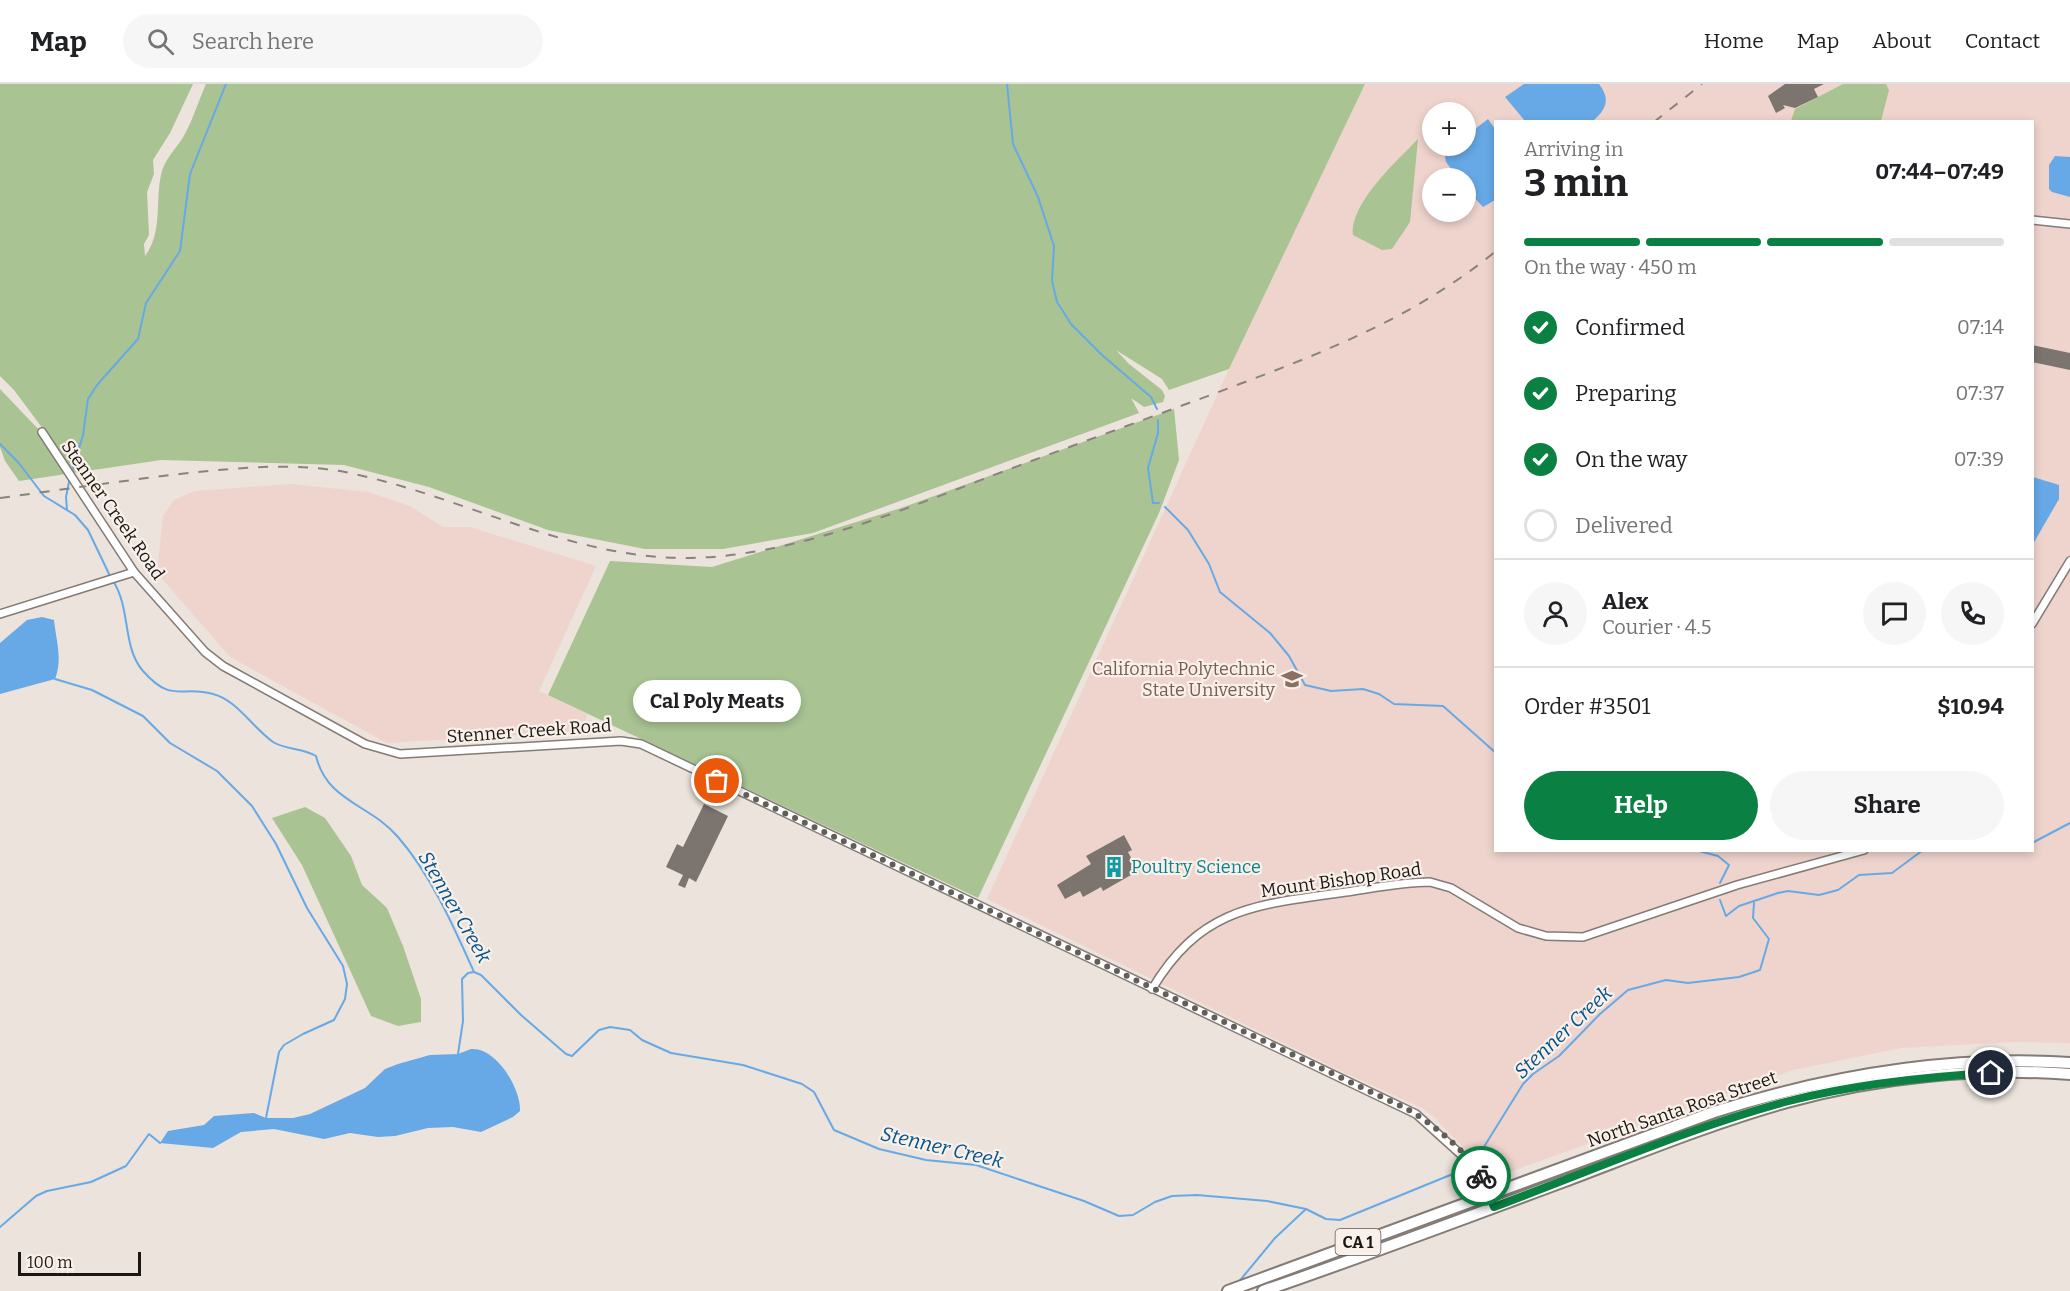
<!DOCTYPE html>
<meta charset="utf-8">
<style>
:root{--surface:#fff;--page:#f6f6f6;--text:#202124;--muted:#757577;--line:#e0e0e0;--accent:#0b8043}
body{margin:0;font-family:Bitter,serif;background:var(--page);color:var(--text);height:100vh;display:flex;flex-direction:column;font-size:22px;white-space:nowrap}
*{box-sizing:border-box;margin:0}
p{font-size:20px;color:var(--muted)}
.icon{flex:none;width:33px;height:33px;fill:none;stroke:currentColor;stroke-width:2;stroke-linecap:round;stroke-linejoin:round}
.map{position:relative;flex:1;overflow:hidden}
.panel{position:absolute;left:1494px;top:36px;width:540px;height:732px;display:flex;flex-direction:column;background:var(--surface);border-radius:0px;box-shadow:0 3px 9px #0003}
.panel>*{flex:none}
.fabs{position:absolute;left:1422px;top:18px;display:grid;gap:12px}
.fabs a{display:grid;place-items:center;width:54px;height:54px;border-radius:50%;background:var(--surface);box-shadow:0 3px 9px #0003;font-size:30px}
.scale{position:absolute;left:18px;bottom:15px;width:123px;box-sizing:border-box;padding-left:6px;border:3px solid #191614;border-top:0;font-size:16px;line-height:21px;white-space:nowrap;color:#191614;-webkit-text-stroke:4px #f9f0e9;paint-order:stroke}
.pin{position:absolute;display:grid;place-items:center;width:51px;height:51px;color:#fff;margin:-26px;border:3px solid #fff;border-radius:50%;box-shadow:0 2px 6px #0007}
.courier{position:absolute;display:grid;place-items:center;width:60px;height:60px;margin:-30px;border:4px solid #0b8043;border-radius:50%;background:#fff;color:#222;box-shadow:0 2px 8px #0007}
.bubble{position:absolute;height:42px;border-radius:21px;background:var(--surface);box-shadow:0 3px 9px #0003;font-size:20px;font-weight:700;line-height:42px;text-align:center}
.overview em{font-style:normal;font-weight:700}
.overview div{display:flex;flex-direction:column-reverse}
.overview{display:flex;align-items:center;justify-content:space-between;height:102px;padding:0 30px}
h1{font-size:39px;font-weight:700;line-height:45px}
.bar{display:grid;grid-template-columns:repeat(4,1fr);gap:9px 6px;align-content:center;height:72px;padding:0 30px}
.bar i{height:8px;border-radius:4px;background:var(--line)}
.bar .current{background:var(--accent)}
.bar p{grid-column:span 4}
.line{display:flex;align-items:center;gap:15px;padding:0 30px;border-top:2px solid var(--line)}
.line div{flex:1}
.round{display:grid;place-items:center;flex:none;width:63px;height:63px;border-radius:32px;background:var(--page)}
ol{padding:0 30px;list-style:none}
li{display:flex;align-items:center;gap:18px;height:66px}
li p{margin-inline-start:auto}
li .icon{padding:6px;border-radius:50%;background:var(--accent);color:#fff;stroke-width:4}
li:last-child{color:var(--muted)}
li i{width:33px;height:33px;border:3px solid var(--line);border-radius:50%}
.button{display:flex;gap:12px;margin-top:auto;padding:12px 30px}
.button a{flex:1;height:69px;border-radius:36px;background:var(--accent);color:#fff;font-size:24px;font-weight:700;line-height:69px;text-align:center}
.button a+a{background:var(--page);color:var(--text)}
header{display:flex;align-items:center;gap:36px;box-sizing:border-box;height:84px;padding:0 30px;background:var(--surface);border-bottom:2px solid var(--line)}
header strong{font-size:28px}
nav{display:flex;gap:33px;margin-inline-start:auto;font-size:21px}
.search{width:420px;height:54px;background:var(--page);display:flex;align-items:center;gap:15px;box-sizing:border-box;padding:0 21px;border-radius:33px;color:var(--muted);font-size:22px}
.map>svg:first-child{display:block}
.education{fill:#eed4cd;fill-rule:evenodd}
.green{fill:#a9c392}
.water{fill:#67a9e6}
.lines{fill:none;stroke-linecap:round;stroke-linejoin:round}
.stream{stroke:#67a9e6;stroke-width:2}
.building{fill:#7c756f}
.minor-casing{stroke:#837b76;stroke-width:10}
.trunk-casing{stroke:#837b76;stroke-width:14}
.minor{stroke:#fff;stroke-width:7}
.trunk{stroke:#fff;stroke-width:10}
.rail{stroke:#89837e;stroke-width:2;stroke-dasharray:10 10;stroke-linecap:butt}
.done{stroke:#625e5a;stroke-width:6;stroke-dasharray:0 10.8}
.route{stroke:#0b8043;stroke-width:8}
.labels{text-anchor:middle;stroke-width:4.5;stroke-linejoin:round;paint-order:stroke}
.shield{fill:#f9f0e9;stroke:#5c5754;stroke-width:1.5}
.shield-label{font-size:16px;font-weight:bold;fill:#191614}
.street-label{font-size:18px;fill:#191614;stroke:#f9f0e9}
.education-label{font-size:18px;fill:#785e54;stroke:#f9f0e9;text-anchor:end}
.culture-label{font-size:18px;fill:#0d838f;stroke:#f9f0e9;text-anchor:start}
.water-label{font-size:20px;font-style:italic;fill:#03538b;stroke:#f9f0e9}
</style>
<header>
<strong>Map</strong>
<div class="search"><svg class="icon" aria-label="search" viewBox="0 0 24 24"><circle cx="10" cy="10" r="6"/><path d="M15 15l6 6"/></svg>Search here</div>
<nav><a>Home</a><a>Map</a><a>About</a><a>Contact</a></nav>
</header>
<div class="map">
<svg width="2070" height="1207" viewBox="0 0 2070 1207">
<rect width="100%" height="100%" fill="#ebe3dc"/>
<g class="education">
<path d="M 1365,0 L 2070,0 L 2070,959 L 2015,958 L 1901,964 L 1793,986 L 1493,1094 L 1432,1031 L 1422,1024 L 1343,988 L 987,815 L 1229,285 ZM 1432,28 L 1466,28 L 1466,62 L 1432,62 ZM 1496,38 L 2032,38 L 2032,766 L 1496,766 ZM 1432,94 L 1466,94 L 1466,128 L 1432,128 Z"/>
<polygon points="290,400 368,408 410,422 443,443 470,443 596,482 539,607 587,630 583,647 387,659 230,573 157,489 163,432 174,416 195,407"/>
</g>
<g class="green">
<path d="M 0,0 L 193,0 L 170,49 L 153,76 L 154,90 L 147,108 L 149,151 L 144,160 L 145,172 C 163,148 155,119 161,91 C 164,76 174,67 182,55 C 192,39 198,18 206,0 L 1365,0 L 1229,285 L 1169,306 L 1162,295 L 1116,266 L 1129,280 L 1162,306 L 1165,312 L 1163,318 L 1144,323 L 1131,314 L 1139,329 L 813,449 L 723,465 L 645,465 L 548,446 L 429,403 L 344,381 L 161,376 L 19,397 L 5,377 L 0,363 L 0,305 L 61,369 L 14,306 L 0,292 Z"/>
<polygon points="1843,0 1886,0 1889,6 1881,37 1791,37 1795,25"/>
<path d="M 1418,55 L 1410,138 L 1392,165 L 1382,166 L 1353,151 C 1350,119 1397,77 1418,55 Z"/>
<polygon points="1174,325 1179,376 1159,429 978,814 548,611 610,477 712,483 901,424"/>
<polygon points="305,723 325,734 351,772 362,801 387,824 403,862 421,915 421,938 398,942 371,932 302,781 272,734"/>
</g>
<g class="water">
<path d="M 1524,0 L 1599,0 C 1611,16 1606,25 1593,37 L 1525,37 L 1505,13 Z"/>
<polygon points="1488,35 1495,45 1495,116 1483,123 1466,105 1466,94 1458,94 1446,78 1445,72 1453,62 1466,62 1466,52"/>
<polygon points="2055,72 2070,73 2070,113 2052,108 2049,105 2049,81"/>
<polygon points="2033,393 2059,401 2059,415 2033,460"/>
<path d="M 42,533 L 54,536 C 56,556 63,576 55,595 L 0,610 L 0,559 L 27,536 Z"/>
<path d="M 471,965 C 496,963 521,1004 520,1027 L 513,1033 L 481,1048 L 453,1043 L 428,1044 L 395,1052 L 378,1053 L 350,1049 L 324,1055 L 274,1045 L 241,1048 L 213,1064 L 160,1059 L 168,1047 L 204,1041 L 214,1032 L 254,1029 L 266,1034 L 293,1034 L 310,1030 L 365,1004 L 385,985 L 398,980 L 430,971 L 458,970 Z"/>
</g>
<g class="lines">
<g class="stream">
<polyline points="1007,0 1013,60 1038,113 1054,162 1052,197 1057,218 1071,240 1102,271 1151,313 1157,325"/>
<polyline points="1158,336 1158,349 1148,384 1153,419 1159,419"/>
<polyline points="0,360 18,378 44,412 75,431 88,446 110,492"/>
<polyline points="72,388 83,351 88,315 97,301 138,255 146,219 180,167 190,90 226,0"/>
<polyline points="1165,423 1188,446 1209,480 1220,508 1270,549 1289,572 1305,601 1331,607 1363,605 1379,610 1394,620 1443,622 1496,669"/>
<polyline points="67,426 66,413 70,393"/>
<path d="M 113,497 C 131,524 122,563 143,587 C 172,620 181,601 213,610 C 237,616 253,644 273,658 C 286,666 303,664 316,672 C 327,718 370,720 398,753 C 431,791 453,841 474,888 L 481,891 L 521,931 L 566,970 L 572,972 L 599,946 L 610,943 L 630,946 L 642,956 L 671,969 L 743,981 L 802,1000 L 814,1008 L 834,1046 L 879,1065 L 926,1076 L 976,1081 L 1084,1117 L 1119,1132 L 1133,1131 L 1155,1118 L 1172,1112 L 1197,1111 L 1267,1117 L 1306,1125 L 1326,1135 L 1340,1136 L 1465,1085 L 1482,1066 L 1523,1000 L 1533,990 L 1559,972 L 1600,930 L 1628,906 L 1666,896 L 1688,899 L 1739,893 L 1760,886 L 1769,855 L 1753,834 L 1754,819"/>
<polyline points="55,595 92,606 143,632 170,659 217,687 252,722 276,760 307,824 343,882 347,900 345,915 334,936 303,950 284,961 279,968 266,1034"/>
<polyline points="2032,759 2070,739"/>
<polyline points="1695,766 1718,772 1729,781 1720,799"/>
<polyline points="1720,816 1726,832 1739,822 1778,809 1788,807 1819,811 1838,806 1859,791 1892,789 1923,766"/>
<polyline points="458,970 463,937 462,895 468,889 474,888"/>
<polyline points="0,1143 36,1112 47,1107 91,1098 126,1082 149,1050 160,1059"/>
<polyline points="1237,1200 1275,1154 1306,1125"/>
</g>
</g>
<g class="building">
<polygon points="1785,0 1824,0 1814,5 1818,13 1795,24 1783,21 1785,24 1776,29 1768,12"/>
<polygon points="2032,261 2070,269 2070,286 2032,278"/>
<polygon points="704,720 728,732 696,798 689,794 685,804 678,801 683,791 666,783 677,760 683,763"/>
<polygon points="1124,751 1132,766 1128,768 1138,787 1103,807 1101,803 1083,813 1080,807 1065,815 1057,801 1091,780 1086,772"/>
</g>
<g class="lines">
<defs>
<g id="minor">
<polyline points="2032,136 2070,140"/>
<polyline points="42,348 134,488 205,568 223,582 365,660 400,670 621,657 641,660 1416,1030 1478,1086 1494,1123"/>
<polyline points="0,530 134,488"/>
<polyline points="2032,540 2070,477"/>
<path d="M 1152,905 C 1200,825 1253,821 1339,809 C 1369,805 1400,798 1430,798 L 1451,804 L 1518,844 L 1546,852 L 1583,853 L 1737,801 L 1864,766"/>
</g>
<g id="trunk">
<path d="M 1228,1207 L 1714,1028 C 1828,992 1950,971 2070,979"/>
<path d="M 1263,1207 C 1365,1172 1465,1134 1565,1097 C 1639,1069 1712,1039 1787,1018 C 1877,993 1977,983 2070,990"/>
</g>
</defs>
<use href="#minor" class="minor-casing"/>
<use href="#trunk" class="trunk-casing"/>
<use href="#minor" class="minor"/>
<use href="#trunk" class="trunk"/>
<g class="rail">
<polyline points="1654,38 1702,0"/>
<path d="M 0,414 C 60,406 120,397 180,390 C 236,384 290,378 345,388 C 460,411 563,472 681,474 C 800,475 926,415 1037,375 C 1104,350 1171,326 1237,301 C 1330,266 1418,231 1496,167"/>
</g>
</g>
<g class="lines">
<path class="done" d="M 717,697 L 1407,1025 C 1429,1037 1469,1069 1481,1092"/>
<path class="route" d="M 1481,1092 L 1494,1123 C 1591,1087 1688,1044 1789,1017 C 1855,1000 1923,993 1991,989"/>
</g>
<defs>
<symbol id="university-bare" viewBox="-9 -9 18 18"><path d="M0-5L7-2L0 1L-7-2ZM-4 1L0 2.5L4 1V4Q0 6-4 4Z" fill="#8d6e63" stroke="#f9f0e9" stroke-width="2.5" paint-order="stroke"/></symbol>
<symbol id="building-bare" viewBox="-9 -9 18 18"><path d="M-4-6H4V6H1V3H-1V6H-4ZM-2.5-4.3h1.7v1.8h-1.7ZM.8-4.3h1.7v1.8H.8ZM-2.5-1h1.7V.8h-1.7ZM.8-1h1.7V.8H.8Z" fill="#0f9aa8" stroke="#f9f0e9" stroke-width="2.5" paint-order="stroke"/></symbol>
</defs>
<g fill-rule="evenodd">
<use href="#university-bare" x="1277" y="580" width="30" height="30"/>
<use href="#building-bare" x="1099" y="768" width="30" height="30"/>
</g>
<g class="labels">
<rect class="shield" x="1335.5" y="1145" width="45" height="26" rx="4.5"/>
<g class="shield-label">
<text x="1358" y="1164">CA 1</text>
</g>
<g class="street-label">
<text transform="translate(113 426) rotate(55)" y="6">Stenner Creek Road</text>
<text transform="translate(529 647) rotate(-4)" y="6">Stenner Creek Road</text>
<text transform="translate(1341 796) rotate(-8)" y="6">Mount Bishop Road</text>
<text transform="translate(1682 1025) rotate(-19)" y="6">North Santa Rosa Street</text>
</g>
<g class="education-label">
<text x="1275" y="591">California Polytechnic<tspan x="1275" dy="21">State University</tspan></text>
</g>
<g class="culture-label">
<text x="1131" y="789">Poultry Science</text>
</g>
<g class="water-label">
<text transform="translate(455 823) rotate(60)" y="7">Stenner Creek</text>
<text transform="translate(1563 948) rotate(-43)" y="7">Stenner Creek</text>
<text transform="translate(942 1063) rotate(13)" y="7">Stenner Creek</text>
</g>
</g>
</svg>
<div class="fabs">
<a>+</a>
<a>−</a>
</div>
<div class="scale">100 m</div>
<div class="pin" style="left:717px;top:697px;background:#ea580c"><svg class="icon" aria-label="bag" viewBox="0 0 24 24"><path d="M5 8h14l-1 12H6zM9 8a3 3 0 0 1 6 0"/></svg></div>
<div class="pin" style="left:1991px;top:989px;background:#1f2937"><svg class="icon" aria-label="home" viewBox="0 0 24 24"><path d="M3 11l9-7 9 7M6 9v11h12V9"/></svg></div>
<div class="courier" style="left:1481px;top:1092px"><svg class="icon" aria-label="bike" viewBox="0 0 24 24"><circle cx="6" cy="16" r="4"/><circle cx="18" cy="16" r="4"/><path d="M6 16l4-8h5l3 8M10 8l3 8H6M13 5h3"/></svg></div>
<div class="bubble" style="left:633px;top:596px;width:168px">Cal Poly Meats</div>
<section class="panel">
<div class="overview"><div><h1>3 min</h1><p>Arriving in</p></div><em>07:44–07:49</em></div>
<div class="bar"><i class="current"></i><i class="current"></i><i class="current"></i><i></i><p>On the way · 450 m</p></div>
<ol>
<li><svg class="icon" aria-label="check" viewBox="0 0 24 24"><path d="M5 12l5 5 9-10"/></svg>Confirmed<p>07:14</p></li>
<li><svg class="icon" aria-label="check" viewBox="0 0 24 24"><path d="M5 12l5 5 9-10"/></svg>Preparing<p>07:37</p></li>
<li><svg class="icon" aria-label="check" viewBox="0 0 24 24"><path d="M5 12l5 5 9-10"/></svg>On the way<p>07:39</p></li>
<li><i></i>Delivered</li>
</ol>
<div class="line" style="height:108px"><a class="round"><svg class="icon" aria-label="person" viewBox="0 0 24 24"><circle cx="12" cy="8" r="4"/><path d="M4 21q1-7 8-7t8 7"/></svg></a><div><b>Alex</b><p>Courier · 4.5</p></div><a class="round"><svg class="icon" aria-label="chat" viewBox="0 0 24 24"><path d="M4 5h16v11H9l-5 4z"/></svg></a><a class="round"><svg class="icon" aria-label="phone" viewBox="0 0 24 24"><path d="M5 4h4l2 5-3 2q2 4 5 5l2-3 5 2v4C11 20 4 13 5 4z"/></svg></a></div>
<div class="line" style="height:78px"><div>Order #3501</div><b>$10.94</b></div>
<div class="button"><a>Help</a><a>Share</a></div>
</section>
</div>
